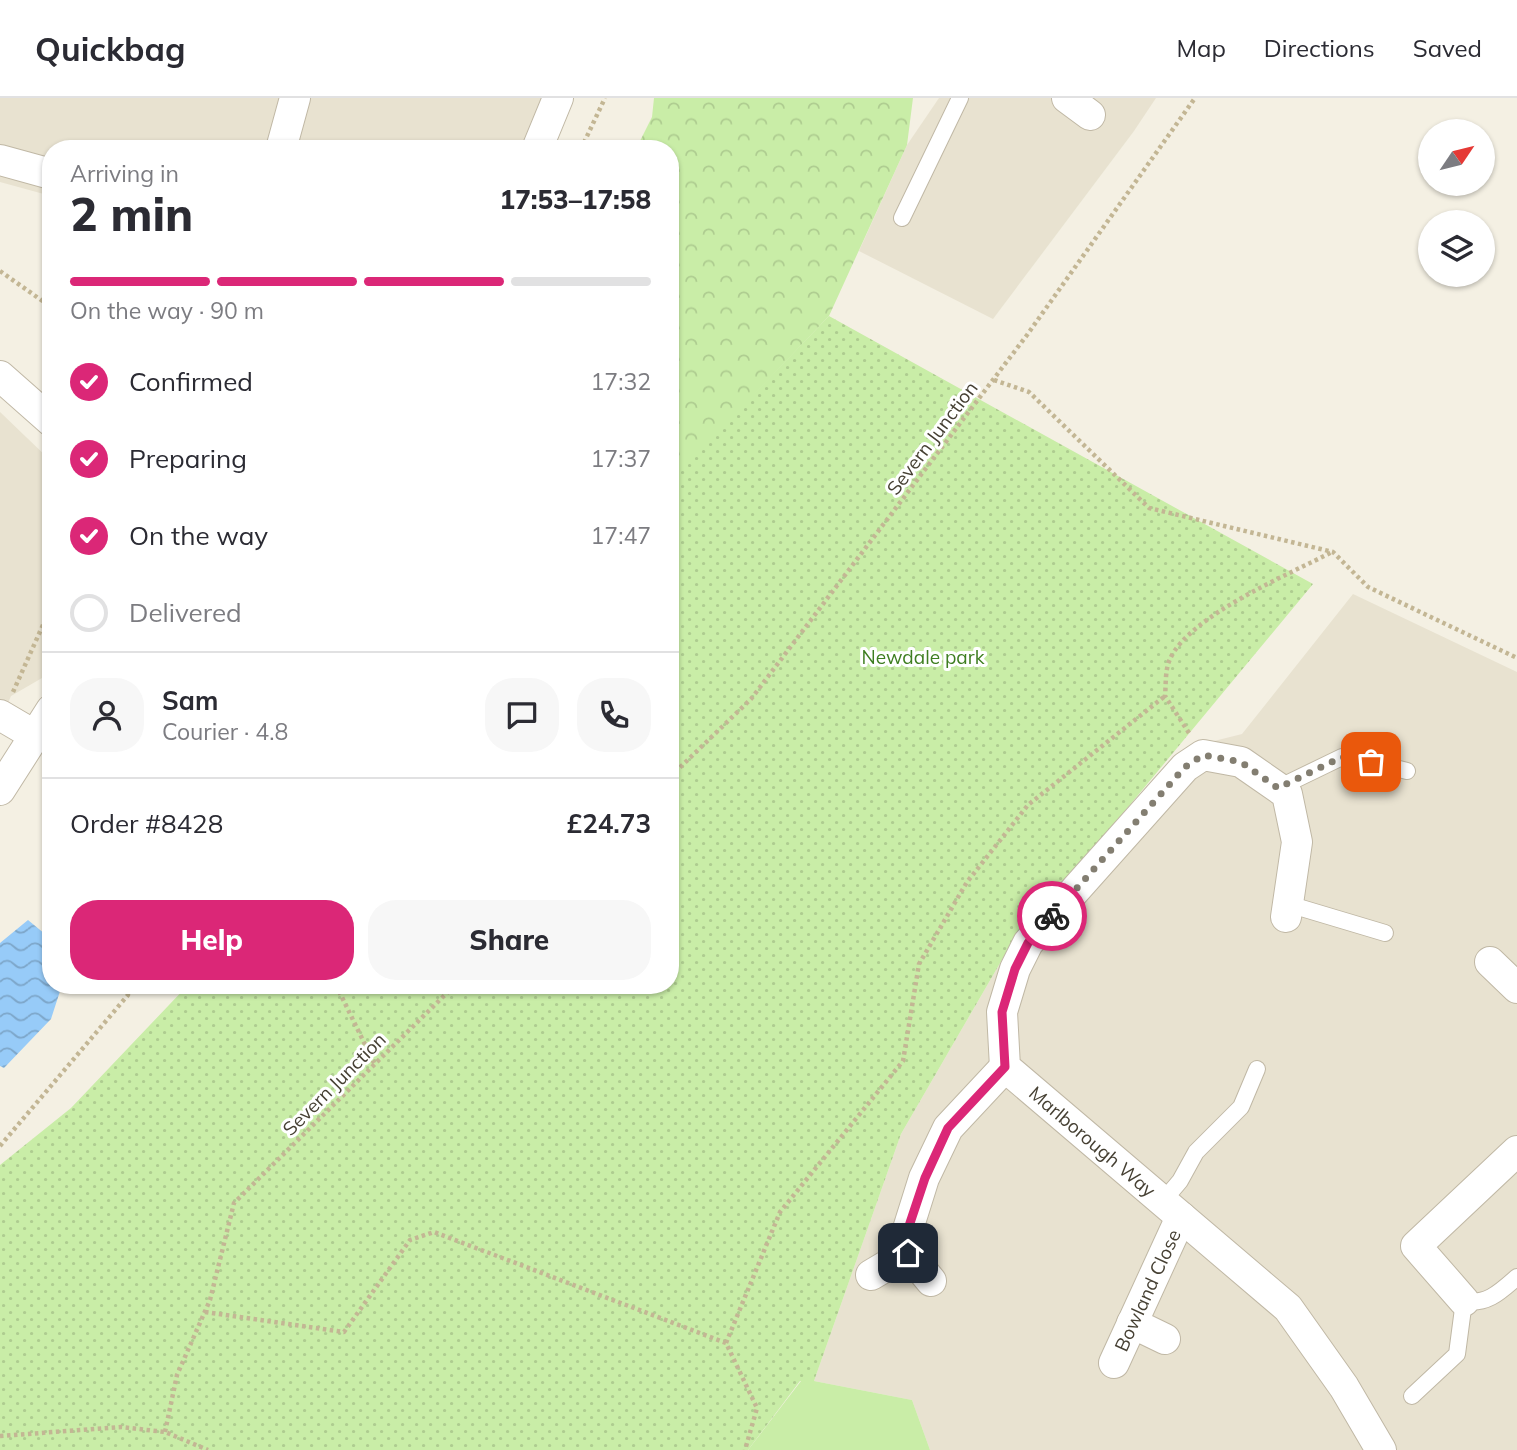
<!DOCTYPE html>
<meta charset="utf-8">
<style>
:root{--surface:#fff;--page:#f7f7f7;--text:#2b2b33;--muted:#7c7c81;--line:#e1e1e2;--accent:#db2777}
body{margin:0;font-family:Mulish,sans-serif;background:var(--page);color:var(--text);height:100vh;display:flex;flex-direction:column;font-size:26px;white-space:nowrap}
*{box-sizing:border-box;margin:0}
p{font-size:23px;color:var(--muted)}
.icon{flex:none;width:38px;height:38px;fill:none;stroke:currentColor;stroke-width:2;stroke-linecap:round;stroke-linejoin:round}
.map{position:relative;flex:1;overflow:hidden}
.panel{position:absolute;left:42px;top:42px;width:637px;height:854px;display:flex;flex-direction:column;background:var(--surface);border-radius:28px;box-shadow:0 2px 5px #0004}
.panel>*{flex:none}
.needle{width:46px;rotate:55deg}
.buttons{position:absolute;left:1418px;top:21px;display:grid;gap:14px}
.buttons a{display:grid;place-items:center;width:77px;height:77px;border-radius:50%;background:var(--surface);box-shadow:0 2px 5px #0004;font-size:35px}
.pin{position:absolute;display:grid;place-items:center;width:60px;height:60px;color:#fff;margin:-30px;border-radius:14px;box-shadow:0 4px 10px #0006}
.courier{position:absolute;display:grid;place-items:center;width:70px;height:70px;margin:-35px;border:5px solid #db2777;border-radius:50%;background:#fff;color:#222;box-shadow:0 2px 9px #0007}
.head em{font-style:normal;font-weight:800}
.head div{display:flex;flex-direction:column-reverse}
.head{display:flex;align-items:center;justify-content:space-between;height:119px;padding:0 28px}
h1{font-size:46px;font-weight:800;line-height:52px}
.bar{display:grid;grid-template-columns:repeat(4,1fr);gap:10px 7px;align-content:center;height:84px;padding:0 28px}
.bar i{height:9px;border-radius:5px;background:var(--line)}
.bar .selected{background:var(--accent)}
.bar p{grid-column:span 4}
.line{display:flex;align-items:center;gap:18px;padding:0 28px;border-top:2px solid var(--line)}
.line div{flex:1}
.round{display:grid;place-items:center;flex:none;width:74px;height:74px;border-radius:28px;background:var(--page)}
ol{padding:0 28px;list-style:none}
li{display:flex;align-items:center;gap:21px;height:77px}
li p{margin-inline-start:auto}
li .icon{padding:7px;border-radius:50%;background:var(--accent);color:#fff;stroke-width:4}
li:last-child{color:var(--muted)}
li i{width:38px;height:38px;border:4px solid var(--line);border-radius:50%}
.primary-button{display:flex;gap:14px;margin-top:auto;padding:14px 28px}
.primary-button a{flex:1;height:80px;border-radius:28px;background:var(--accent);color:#fff;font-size:28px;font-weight:800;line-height:80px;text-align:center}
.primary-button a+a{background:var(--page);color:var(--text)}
header{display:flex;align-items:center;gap:42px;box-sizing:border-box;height:98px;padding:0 35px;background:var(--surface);border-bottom:2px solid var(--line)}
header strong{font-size:33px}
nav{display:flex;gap:38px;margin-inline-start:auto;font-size:24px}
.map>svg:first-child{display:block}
.residential{fill:#e8e2d0}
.grass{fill:#c9eda7}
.forest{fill:url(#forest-crowns)}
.park{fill:url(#park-dots)}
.water{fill:url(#water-waves)}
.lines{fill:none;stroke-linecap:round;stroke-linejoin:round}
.lane-casing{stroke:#c0b8a5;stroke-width:18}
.street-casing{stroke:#c0b8a5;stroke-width:32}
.path{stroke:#c3b694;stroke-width:4.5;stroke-dasharray:3.5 3.5;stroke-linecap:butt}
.lane{stroke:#fff;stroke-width:16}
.street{stroke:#fff;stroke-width:30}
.done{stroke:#837e71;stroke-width:7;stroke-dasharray:0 12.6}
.route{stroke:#db2777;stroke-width:9}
.labels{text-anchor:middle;stroke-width:6;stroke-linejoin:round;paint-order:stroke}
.street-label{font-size:19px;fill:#464033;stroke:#fff}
.park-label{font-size:19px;fill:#3e7e20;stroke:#fff}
</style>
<header>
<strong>Quickbag</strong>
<nav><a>Map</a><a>Directions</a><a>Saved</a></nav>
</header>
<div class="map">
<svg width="1517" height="1352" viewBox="0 0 1517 1352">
<defs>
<pattern id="forest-crowns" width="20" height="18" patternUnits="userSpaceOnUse" patternTransform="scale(1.75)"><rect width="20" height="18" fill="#c9eda7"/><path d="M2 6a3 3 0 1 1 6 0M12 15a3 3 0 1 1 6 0" fill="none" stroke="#aecc90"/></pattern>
<pattern id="park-dots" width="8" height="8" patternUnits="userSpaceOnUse" patternTransform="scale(1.75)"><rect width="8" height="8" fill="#c9eda7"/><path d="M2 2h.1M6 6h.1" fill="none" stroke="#aecc90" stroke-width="1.8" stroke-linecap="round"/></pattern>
<pattern id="water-waves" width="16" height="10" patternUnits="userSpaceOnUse" patternTransform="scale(1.75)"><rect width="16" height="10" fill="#97cbf8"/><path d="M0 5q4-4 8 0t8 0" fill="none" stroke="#7da6c9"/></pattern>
</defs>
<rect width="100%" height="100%" fill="#f4f0e3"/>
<g class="residential">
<polygon points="0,0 571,0 550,51 51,51 51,98 0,84"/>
<polygon points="939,0 1156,0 1134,33 993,221 859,153 907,47"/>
<polygon points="0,314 51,363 51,552 42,580 11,598 0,623"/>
<polygon points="1353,496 1517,574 1517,1352 930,1352 912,1302 814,1283 901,1036 1003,860 1194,648 1242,636"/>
</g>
<polygon class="grass" points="801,1283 814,1283 912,1302 930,1352 748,1352"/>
<polygon class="forest" points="654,0 913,0 907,47 829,218 670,385 670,51 636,51 652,19"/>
<polygon class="park" points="829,218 1313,486 1003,860 901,1036 814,1283 800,1283 748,1352 0,1352 0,1067 71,1010 188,887 670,887 670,383"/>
<polygon class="water" points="28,822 51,841 51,887 62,887 51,921 4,970 0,968 0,845"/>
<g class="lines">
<defs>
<g id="lane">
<polyline points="902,120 960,0"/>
<polyline points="1278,690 1342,659 1352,659 1407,673"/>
<polyline points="1288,806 1385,835"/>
<polyline points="1163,1103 1180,1083 1196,1054 1241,1009 1257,971"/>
<path d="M 1412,1298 L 1457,1256 L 1464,1203 C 1487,1207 1500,1194 1517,1179"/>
</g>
<g id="street">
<polyline points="1067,0 1090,17"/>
<polyline points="281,51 295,0"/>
<polyline points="537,51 558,0"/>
<polyline points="0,62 51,76"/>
<polyline points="0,278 51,323"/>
<polyline points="0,617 34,637"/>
<polyline points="0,692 51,612"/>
<path id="s1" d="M 1286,819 L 1297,744 L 1287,696 L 1241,664 L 1203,657 L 1185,669 L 1028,845 L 1015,871 L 1002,914 L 1005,969 L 1288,1210 L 1344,1289 L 1381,1352"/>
<polyline points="1490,864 1517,890"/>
<polyline points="908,1155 908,1131 924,1080 948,1030 1005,969"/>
<polyline points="871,1177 908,1155 931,1183"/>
<polyline points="1464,1203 1416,1148 1517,1053"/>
<polyline points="1132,1225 1165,1241"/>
<path id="s2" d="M 1114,1265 L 1181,1119"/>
</g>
</defs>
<use href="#lane" class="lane-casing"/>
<use href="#street" class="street-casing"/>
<g class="path">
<polyline points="581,51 605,0"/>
<polyline points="0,173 51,209"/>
<polyline points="994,282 1029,294 1149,410 1333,454 1368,489 1517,560"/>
<polyline points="13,594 51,509"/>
<path d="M 1189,635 L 1165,598 C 1166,587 1165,571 1170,561 C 1190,517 1290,476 1332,454"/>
<polyline points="670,679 751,601 1027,237 1195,0"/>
<polyline points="336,887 374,965"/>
<polyline points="0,1048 128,897 127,887"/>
<polyline points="205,1214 344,1234 410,1142 434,1134 726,1245 757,1310 745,1352"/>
<polyline points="726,1245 780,1114 903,963 919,866 967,784 1028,707 1165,598"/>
<polyline points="165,1334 177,1277 210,1202 234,1105 455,887"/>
<polyline points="0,1338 121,1329 165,1334 208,1352"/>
</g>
<use href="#lane" class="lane"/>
<use href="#street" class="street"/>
</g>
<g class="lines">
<polyline class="done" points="1052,818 1185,669 1203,657 1241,664 1278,690 1342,659 1371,664"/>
<polyline class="route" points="908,1155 908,1131 925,1080 948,1030 1005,969 1002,914 1015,871 1028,845 1052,818"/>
</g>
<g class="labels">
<g class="street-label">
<text transform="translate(932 340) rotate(-53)" y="7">Severn Junction</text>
<text transform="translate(334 986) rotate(-45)" y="7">Severn Junction</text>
<text dy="7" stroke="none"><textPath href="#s1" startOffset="721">Marlborough Way</textPath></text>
<text dy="7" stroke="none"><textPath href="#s2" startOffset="80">Bowland Close</textPath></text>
</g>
<g class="park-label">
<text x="923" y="566">Newdale park</text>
</g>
</g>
</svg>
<div class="buttons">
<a><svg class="needle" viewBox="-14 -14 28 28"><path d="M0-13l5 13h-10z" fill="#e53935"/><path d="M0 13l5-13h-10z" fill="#7c7c81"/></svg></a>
<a><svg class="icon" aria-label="layers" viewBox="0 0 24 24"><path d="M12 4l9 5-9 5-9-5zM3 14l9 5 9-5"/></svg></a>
</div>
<div class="pin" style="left:1371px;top:664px;background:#ea580c"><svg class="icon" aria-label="bag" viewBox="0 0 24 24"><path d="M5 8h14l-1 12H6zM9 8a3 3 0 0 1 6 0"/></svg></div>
<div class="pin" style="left:908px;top:1155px;background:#1f2937"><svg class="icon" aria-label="home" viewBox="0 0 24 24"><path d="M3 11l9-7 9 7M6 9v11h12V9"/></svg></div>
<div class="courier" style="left:1052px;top:818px"><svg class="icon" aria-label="bike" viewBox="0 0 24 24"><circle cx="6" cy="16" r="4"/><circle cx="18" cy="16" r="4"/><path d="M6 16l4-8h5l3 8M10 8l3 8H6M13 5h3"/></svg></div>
<section class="panel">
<div class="head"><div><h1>2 min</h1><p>Arriving in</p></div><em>17:53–17:58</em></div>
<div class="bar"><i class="selected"></i><i class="selected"></i><i class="selected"></i><i></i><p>On the way · 90 m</p></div>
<ol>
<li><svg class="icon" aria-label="check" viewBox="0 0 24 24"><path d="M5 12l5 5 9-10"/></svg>Confirmed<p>17:32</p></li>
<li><svg class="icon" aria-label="check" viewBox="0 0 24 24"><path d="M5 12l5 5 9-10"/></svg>Preparing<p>17:37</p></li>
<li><svg class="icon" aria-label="check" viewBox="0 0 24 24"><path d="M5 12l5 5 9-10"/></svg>On the way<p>17:47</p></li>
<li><i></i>Delivered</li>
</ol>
<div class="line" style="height:126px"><a class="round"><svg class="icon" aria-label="person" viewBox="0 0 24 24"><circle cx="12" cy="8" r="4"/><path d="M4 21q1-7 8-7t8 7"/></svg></a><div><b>Sam</b><p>Courier · 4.8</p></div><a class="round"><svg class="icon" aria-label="chat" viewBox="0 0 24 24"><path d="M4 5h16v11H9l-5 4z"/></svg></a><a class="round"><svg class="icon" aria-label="phone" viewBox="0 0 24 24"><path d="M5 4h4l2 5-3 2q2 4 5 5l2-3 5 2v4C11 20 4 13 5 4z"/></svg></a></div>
<div class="line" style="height:91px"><div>Order #8428</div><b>£24.73</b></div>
<div class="primary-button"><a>Help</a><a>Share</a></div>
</section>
</div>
